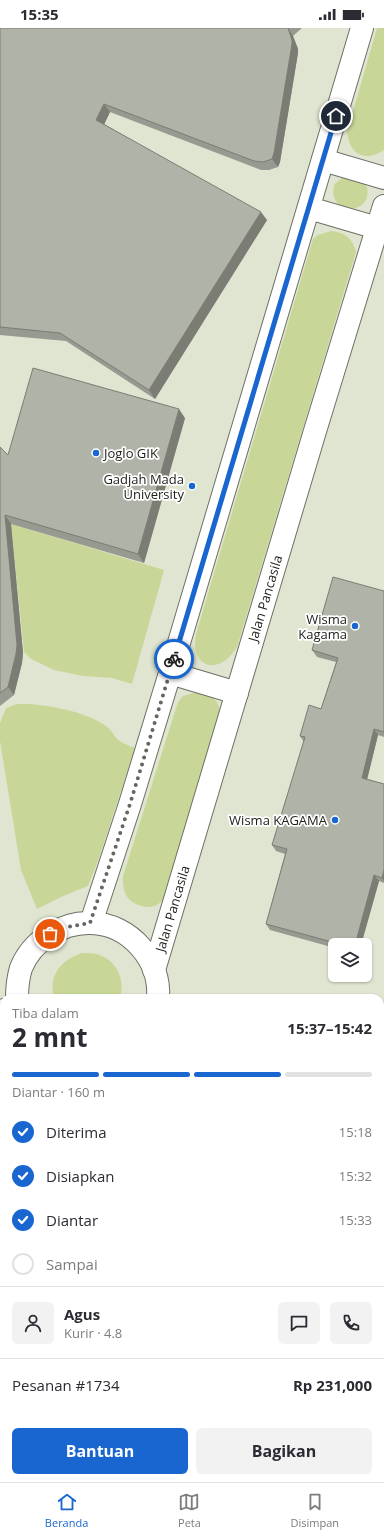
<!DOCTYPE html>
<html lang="id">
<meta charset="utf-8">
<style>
:root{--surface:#fff;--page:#f2f2f3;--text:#2b2b33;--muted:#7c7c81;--line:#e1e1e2;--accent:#1966d0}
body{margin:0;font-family:"Open Sans",sans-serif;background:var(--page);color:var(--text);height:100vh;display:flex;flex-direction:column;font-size:15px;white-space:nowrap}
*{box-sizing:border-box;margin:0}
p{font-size:13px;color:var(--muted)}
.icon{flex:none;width:22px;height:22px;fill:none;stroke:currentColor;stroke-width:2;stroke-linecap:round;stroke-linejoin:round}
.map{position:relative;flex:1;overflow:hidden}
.drawer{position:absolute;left:0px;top:966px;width:384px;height:488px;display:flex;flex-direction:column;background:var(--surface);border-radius:12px 12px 0 0;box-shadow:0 1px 3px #0004}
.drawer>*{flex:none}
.fabs{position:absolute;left:328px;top:910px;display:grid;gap:8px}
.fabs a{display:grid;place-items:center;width:44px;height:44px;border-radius:6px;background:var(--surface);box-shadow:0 1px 3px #0004;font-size:20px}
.pin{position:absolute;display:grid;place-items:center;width:34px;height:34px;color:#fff;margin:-17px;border:2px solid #fff;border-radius:50%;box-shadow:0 1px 4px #0007}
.courier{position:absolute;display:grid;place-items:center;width:40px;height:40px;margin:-20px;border:3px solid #1966d0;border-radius:50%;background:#fff;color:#222;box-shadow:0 1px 5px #0007}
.overview em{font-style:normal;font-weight:700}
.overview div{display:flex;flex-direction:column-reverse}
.overview{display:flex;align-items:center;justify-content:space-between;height:68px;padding:0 12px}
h1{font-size:26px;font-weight:700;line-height:30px}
.bar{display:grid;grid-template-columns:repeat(4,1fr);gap:6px 4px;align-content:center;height:48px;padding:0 12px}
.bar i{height:5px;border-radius:3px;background:var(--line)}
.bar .active{background:var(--accent)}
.bar p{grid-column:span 4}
.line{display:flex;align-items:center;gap:10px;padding:0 12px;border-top:1px solid var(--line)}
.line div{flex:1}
.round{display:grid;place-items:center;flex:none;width:42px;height:42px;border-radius:6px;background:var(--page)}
ol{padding:0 12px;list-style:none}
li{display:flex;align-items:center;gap:12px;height:44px}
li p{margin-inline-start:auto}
li .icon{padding:4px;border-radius:50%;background:var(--accent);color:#fff;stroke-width:4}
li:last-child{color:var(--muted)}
li i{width:22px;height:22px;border:2px solid var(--line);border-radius:50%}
.primary-button{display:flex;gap:8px;margin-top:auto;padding:8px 12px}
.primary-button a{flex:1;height:46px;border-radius:6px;background:var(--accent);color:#fff;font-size:16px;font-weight:700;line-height:46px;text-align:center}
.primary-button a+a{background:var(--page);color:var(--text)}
.status{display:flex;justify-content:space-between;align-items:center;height:28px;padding:0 20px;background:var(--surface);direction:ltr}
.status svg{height:11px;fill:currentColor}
.tabs{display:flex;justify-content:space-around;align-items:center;height:56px;border-top:1px solid var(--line);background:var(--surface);font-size:11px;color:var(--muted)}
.tabs a{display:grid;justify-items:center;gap:2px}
.tabs .active{color:var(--accent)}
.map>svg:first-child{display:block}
.built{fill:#dfe5d0;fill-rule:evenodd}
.green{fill:#c8d798}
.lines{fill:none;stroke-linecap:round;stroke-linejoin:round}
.minor-casing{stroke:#6d7065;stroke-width:24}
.secondary-casing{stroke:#6d7065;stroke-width:24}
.primary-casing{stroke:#6d7065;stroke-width:24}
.minor{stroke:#fff;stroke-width:22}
.secondary{stroke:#fff;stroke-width:22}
.primary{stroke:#fff;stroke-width:22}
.wall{fill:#979a90}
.shaded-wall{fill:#7b7d75}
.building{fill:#b0b3a7;stroke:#7b7d75}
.done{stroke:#64675f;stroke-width:4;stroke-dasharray:0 7.2}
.route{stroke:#1966d0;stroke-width:5}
.poi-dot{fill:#1966d0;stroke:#fff;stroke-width:1.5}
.labels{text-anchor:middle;stroke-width:3.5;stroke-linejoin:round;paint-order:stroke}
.poi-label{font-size:13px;fill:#1b1d18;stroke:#fff;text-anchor:end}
.street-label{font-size:13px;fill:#1b1d18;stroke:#fff}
</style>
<div class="status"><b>15:35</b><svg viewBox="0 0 49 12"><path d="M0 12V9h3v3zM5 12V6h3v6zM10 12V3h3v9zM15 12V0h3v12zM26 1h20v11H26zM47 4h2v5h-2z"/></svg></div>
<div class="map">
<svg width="384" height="1454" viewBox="0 0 384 1454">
<rect width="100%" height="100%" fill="#edf0e3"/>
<g class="built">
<path d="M 0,0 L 384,0 L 384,984 L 380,984 L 380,970 L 4,970 L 4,995 L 0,995 ZM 335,917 L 365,917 L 365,947 L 335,947 Z"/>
<polygon points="380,1033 384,1033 384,1454 55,1454 56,1450 380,1450"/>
<polygon points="0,1063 4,1063 4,1221 0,1220"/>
</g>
<g class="green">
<path d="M 377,0 L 384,0 L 384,122 C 365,135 349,126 347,104 Z"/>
<path d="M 343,149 L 364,153 C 382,184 327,194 334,157 Z"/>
<path d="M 331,203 C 345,204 353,211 356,224 L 237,619 C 219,649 189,640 196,606 L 313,211 L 318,207 Z"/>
<polygon points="11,496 164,542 132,656 112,650 83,648 54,642 31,631 24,624"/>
<path d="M 197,664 C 212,668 218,670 221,686 L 168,865 C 165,870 162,874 157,877 C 148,882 131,877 126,867 C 123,862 123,854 123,848 L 178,674 L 183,668 Z"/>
<path d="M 17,676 C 42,675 86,683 106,698 C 110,701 113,705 116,710 C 121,715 128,717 135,720 L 99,830 L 88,858 L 63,868 L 37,881 L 21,842 L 0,713 L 0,695 L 6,680 Z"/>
<path d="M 82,925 C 90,925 97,925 104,929 C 119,937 125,955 120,970 L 54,970 C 48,947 61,932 82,925 Z"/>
<rect x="380" y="1227" width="4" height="71"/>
</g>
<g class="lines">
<defs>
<g id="minor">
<polyline points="323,132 384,150"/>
<polyline points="309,180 384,202"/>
<polyline points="170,645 237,665"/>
<polyline points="91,895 130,776 170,645 362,0"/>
<path id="s1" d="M 154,942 L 315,403 L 384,178"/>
</g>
<polyline id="secondary" points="380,1012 384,1012"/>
<g id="primary">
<path d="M 17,970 C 17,960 18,950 21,940 C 32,913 61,894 91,895 C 130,896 161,932 158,970"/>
<polyline points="0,985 4,982"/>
<polyline points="0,1030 4,1030"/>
<polyline points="1,1454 4,1435"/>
<polyline points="34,1454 35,1450"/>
</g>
</defs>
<use href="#minor" class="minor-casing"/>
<use href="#secondary" class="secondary-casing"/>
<use href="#primary" class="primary-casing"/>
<use href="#minor" class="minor"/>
<use href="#secondary" class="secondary"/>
<use href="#primary" class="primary"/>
</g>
<g class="wall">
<polygon points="0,0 302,0 293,8 298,21 298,25 280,134 278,139 269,142 261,142 110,84 104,96 267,192 155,371 66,313 0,307"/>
<polygon points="185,390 144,535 11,496 23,625 22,635 14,667 0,678 0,419 8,427"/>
<polygon points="384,563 384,709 378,707 367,751 384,756 384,855 379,853 361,917 335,917 335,920 270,902 266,896 285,826 276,823 272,817 304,714 300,708 321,681 336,634 317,629 312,622"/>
<rect x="380" y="1329" width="4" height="99"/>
</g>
<g class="shaded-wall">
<polygon points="288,0 293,8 298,21 298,25 280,134 278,139 272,131"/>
<polygon points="104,76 110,84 102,101 96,92"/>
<polygon points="261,184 267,192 155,371 149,362"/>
<polygon points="179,381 185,390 144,535 138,526"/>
<polygon points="5,487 11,496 23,625 22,635 14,667 8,659"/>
<polygon points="374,701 378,707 366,756 362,750"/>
<polygon points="384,842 384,853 382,850"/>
<polygon points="374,847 379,853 361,917 355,917"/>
<rect x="364" y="1450" width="7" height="4"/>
</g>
<g class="building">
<polygon points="0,0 288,0 292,12 292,16 274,125 272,131 263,134 254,133 104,76 96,92 261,184 149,362 60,305 0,299"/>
<polygon points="33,340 179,381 138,526 5,487 17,617 16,626 8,659 0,665 0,419 8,427"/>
<polygon points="333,549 384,563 384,704 374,701 362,750 384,756 384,842 382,850 374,847 355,917 343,917 266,896 287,821 272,817 305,709 300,708 309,677 321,681 338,630 312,622"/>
<rect x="380" y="1329" width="4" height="89"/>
<rect x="89" y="1450" width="275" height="4"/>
</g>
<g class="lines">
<polyline class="done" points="50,906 62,900 90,895 130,776 174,631"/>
<polyline class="route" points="174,631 336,88"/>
</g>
<g class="poi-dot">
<circle cx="96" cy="425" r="4"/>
<circle cx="192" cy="458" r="4"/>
<circle cx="355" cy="598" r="4"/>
<circle cx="335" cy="792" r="4"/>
</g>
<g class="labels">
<g class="poi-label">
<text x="104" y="430" text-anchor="start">Joglo GIK</text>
<text x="184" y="456">Gadjah Mada<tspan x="184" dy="15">University</tspan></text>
<text x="347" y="596">Wisma<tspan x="347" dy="15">Kagama</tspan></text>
<text x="327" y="797">Wisma KAGAMA</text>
</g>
<g class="street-label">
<text dy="5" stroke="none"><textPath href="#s1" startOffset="388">Jalan Pancasila</textPath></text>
<text dy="5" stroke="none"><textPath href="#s1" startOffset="64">Jalan Pancasila</textPath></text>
</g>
</g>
</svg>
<div class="fabs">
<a><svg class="icon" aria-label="layers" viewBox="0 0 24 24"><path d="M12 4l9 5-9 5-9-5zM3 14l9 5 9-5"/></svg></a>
</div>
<div class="pin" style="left:50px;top:906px;background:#ea580c"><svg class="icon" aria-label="bag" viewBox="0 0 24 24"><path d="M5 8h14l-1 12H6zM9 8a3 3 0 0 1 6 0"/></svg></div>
<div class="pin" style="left:336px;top:88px;background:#1f2937"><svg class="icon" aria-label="home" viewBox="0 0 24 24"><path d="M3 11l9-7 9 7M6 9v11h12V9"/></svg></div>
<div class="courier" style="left:174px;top:631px"><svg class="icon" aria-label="bike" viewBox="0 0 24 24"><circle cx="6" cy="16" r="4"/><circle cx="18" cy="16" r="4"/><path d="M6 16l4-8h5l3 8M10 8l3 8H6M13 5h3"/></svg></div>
<section class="drawer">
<div class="overview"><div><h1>2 mnt</h1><p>Tiba dalam</p></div><em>15:37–15:42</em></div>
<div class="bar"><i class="active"></i><i class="active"></i><i class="active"></i><i></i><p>Diantar · 160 m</p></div>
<ol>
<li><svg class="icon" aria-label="check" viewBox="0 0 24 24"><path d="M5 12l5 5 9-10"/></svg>Diterima<p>15:18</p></li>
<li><svg class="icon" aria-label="check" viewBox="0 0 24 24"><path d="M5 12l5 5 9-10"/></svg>Disiapkan<p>15:32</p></li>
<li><svg class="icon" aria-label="check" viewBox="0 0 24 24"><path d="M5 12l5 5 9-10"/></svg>Diantar<p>15:33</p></li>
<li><i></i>Sampai</li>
</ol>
<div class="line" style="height:72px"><a class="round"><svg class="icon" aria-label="person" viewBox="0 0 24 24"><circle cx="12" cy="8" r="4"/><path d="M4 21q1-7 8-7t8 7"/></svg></a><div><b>Agus</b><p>Kurir · 4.8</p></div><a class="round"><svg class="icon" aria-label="chat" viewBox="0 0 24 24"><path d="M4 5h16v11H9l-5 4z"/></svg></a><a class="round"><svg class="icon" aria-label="phone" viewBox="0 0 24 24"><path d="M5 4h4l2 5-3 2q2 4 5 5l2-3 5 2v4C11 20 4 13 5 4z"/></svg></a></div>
<div class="line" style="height:52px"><div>Pesanan #1734</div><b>Rp 231,000</b></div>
<div class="primary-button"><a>Bantuan</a><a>Bagikan</a></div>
</section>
</div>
<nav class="tabs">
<a class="active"><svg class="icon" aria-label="home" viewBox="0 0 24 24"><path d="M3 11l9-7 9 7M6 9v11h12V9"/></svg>Beranda</a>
<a><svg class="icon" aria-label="map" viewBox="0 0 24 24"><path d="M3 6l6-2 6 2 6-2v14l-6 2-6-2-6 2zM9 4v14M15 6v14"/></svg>Peta</a>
<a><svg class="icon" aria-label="saved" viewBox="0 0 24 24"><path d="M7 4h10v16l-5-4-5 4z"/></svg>Disimpan</a>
</nav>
